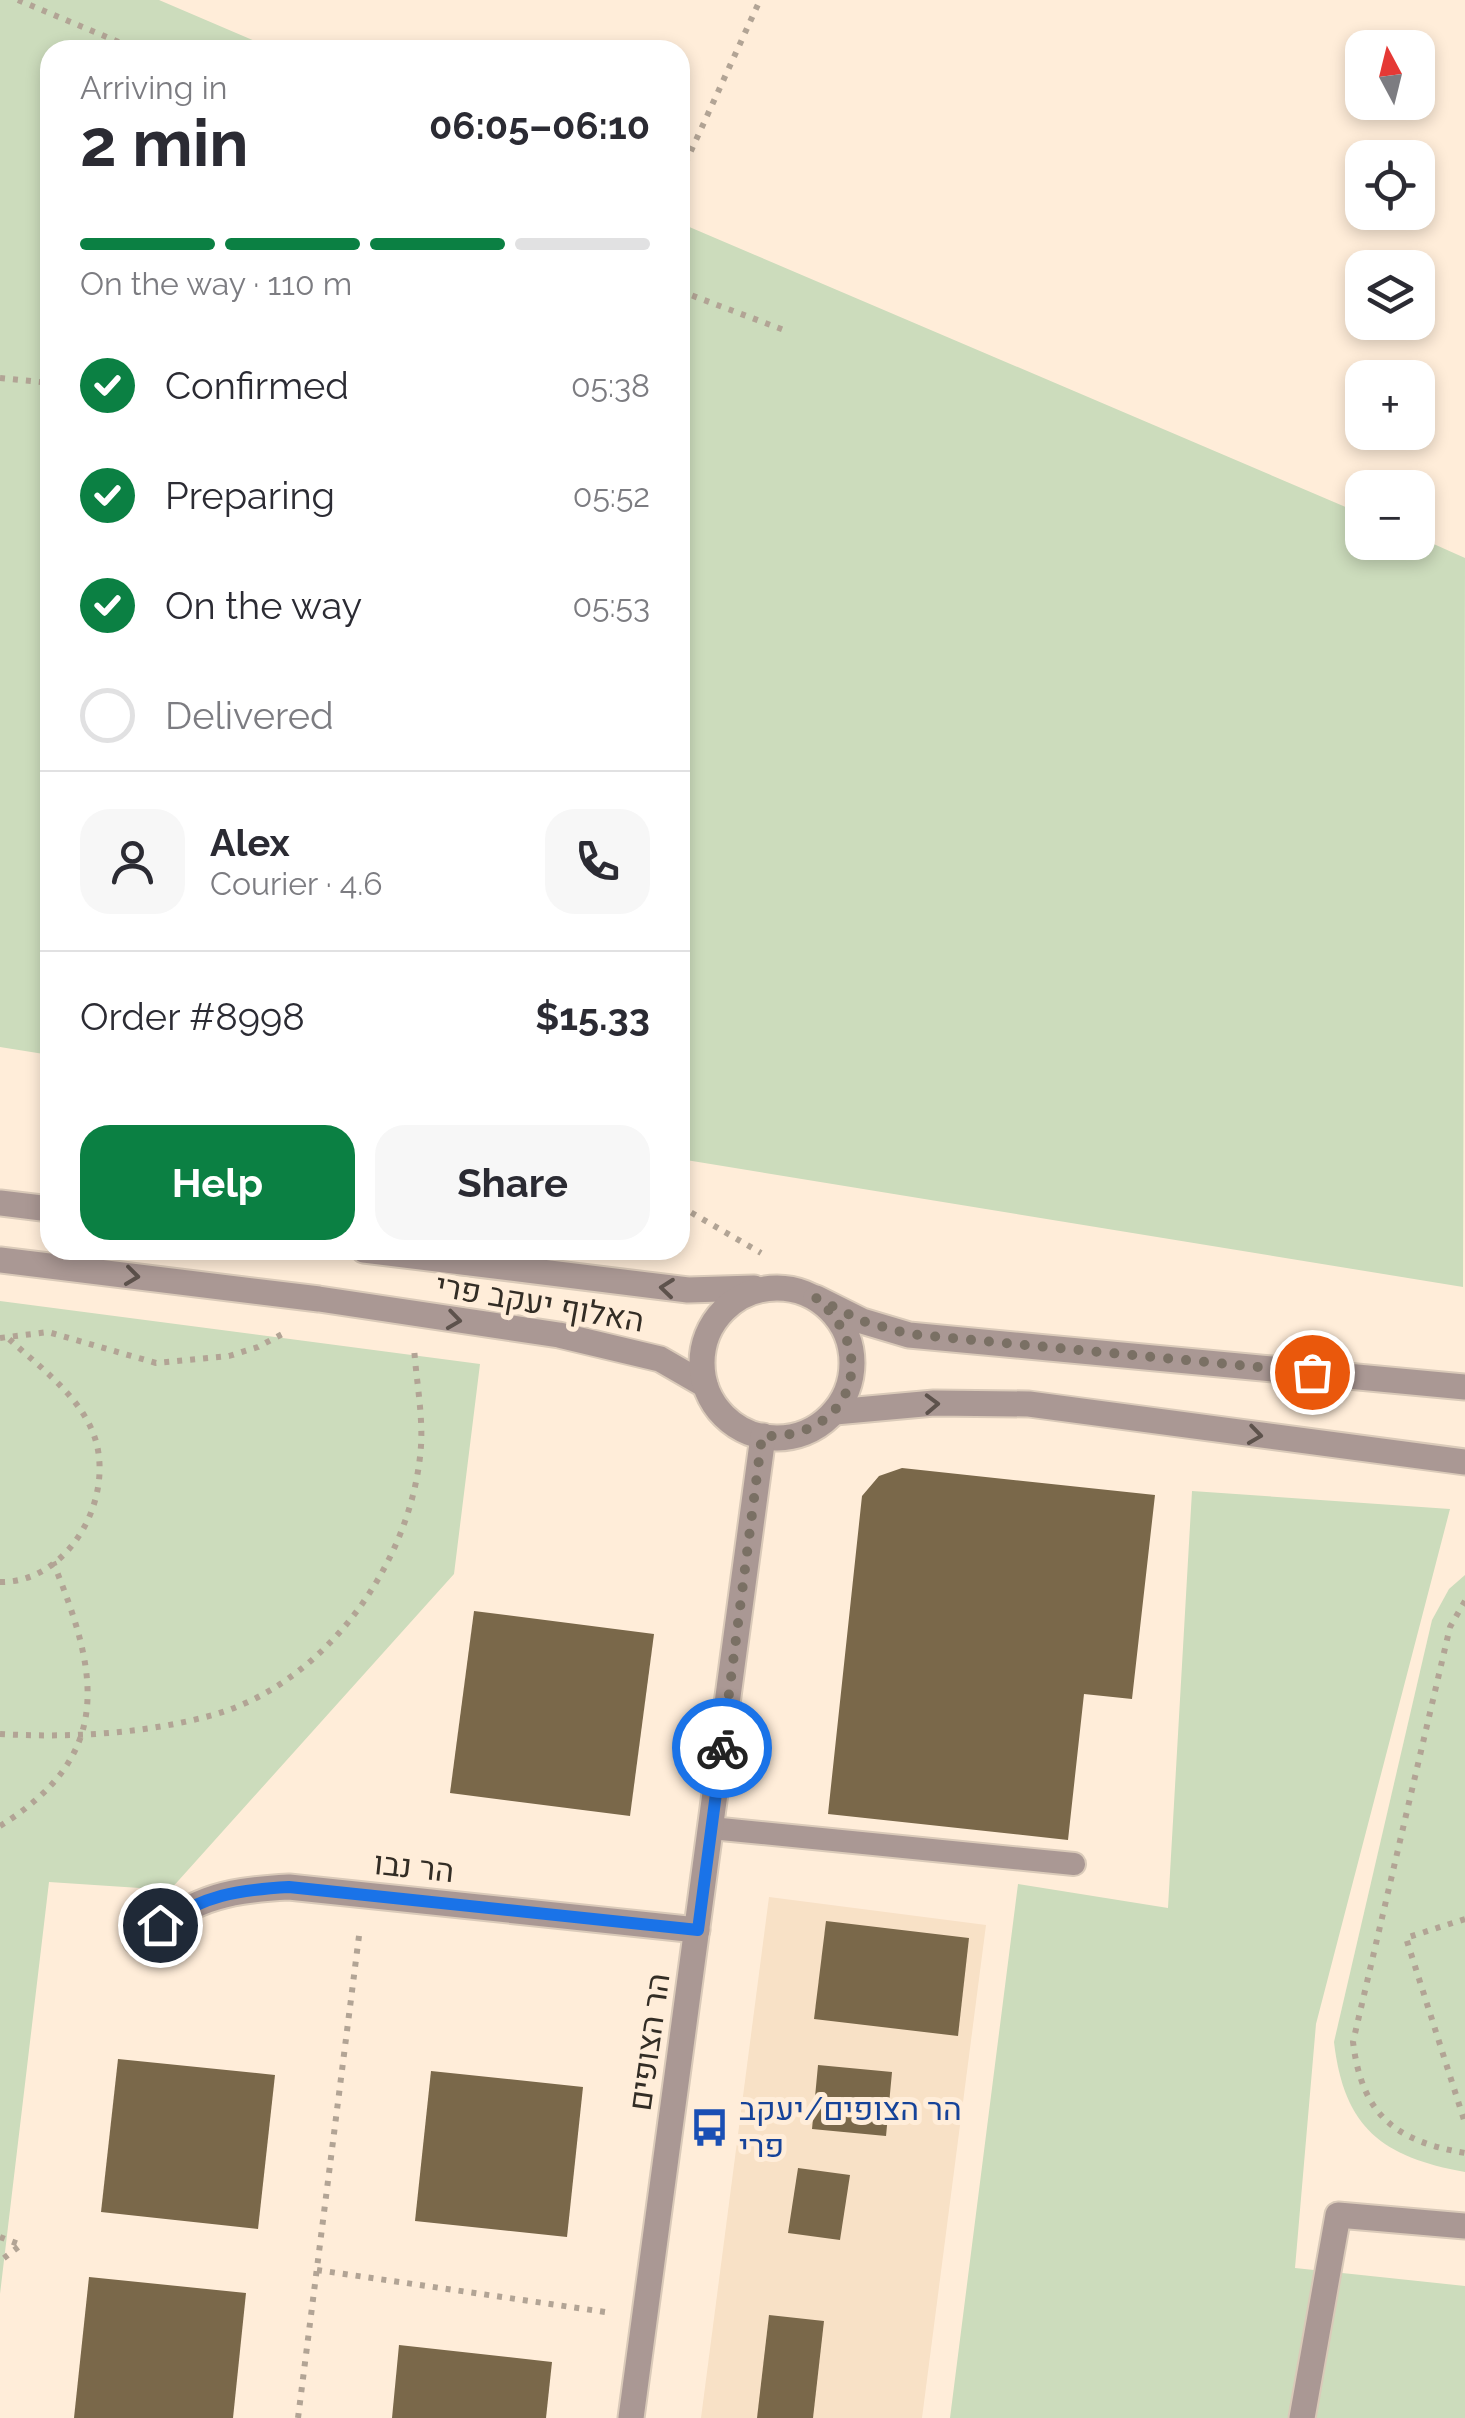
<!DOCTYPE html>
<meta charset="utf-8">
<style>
:root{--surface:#fff;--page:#f7f7f7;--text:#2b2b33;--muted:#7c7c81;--line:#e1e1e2;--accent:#0b8043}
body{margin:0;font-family:Raleway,Heebo,sans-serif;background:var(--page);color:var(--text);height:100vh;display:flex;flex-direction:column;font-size:38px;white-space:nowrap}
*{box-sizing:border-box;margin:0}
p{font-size:32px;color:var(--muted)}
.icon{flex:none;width:55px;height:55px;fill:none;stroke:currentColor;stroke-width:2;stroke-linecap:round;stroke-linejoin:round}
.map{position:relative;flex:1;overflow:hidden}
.details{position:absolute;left:40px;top:40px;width:650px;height:1220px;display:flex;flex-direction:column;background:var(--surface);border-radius:30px;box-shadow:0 5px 15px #0003}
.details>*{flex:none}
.needle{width:65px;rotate:353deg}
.tools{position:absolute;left:1345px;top:30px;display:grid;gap:20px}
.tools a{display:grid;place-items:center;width:90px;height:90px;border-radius:20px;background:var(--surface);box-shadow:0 5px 15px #0003;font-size:50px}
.pin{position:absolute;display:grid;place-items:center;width:85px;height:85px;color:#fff;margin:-42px;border:5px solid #fff;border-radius:50%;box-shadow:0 2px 10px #0007}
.courier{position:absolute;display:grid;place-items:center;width:100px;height:100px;margin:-50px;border:8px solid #1a73e8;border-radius:50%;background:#fff;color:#222;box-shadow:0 2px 12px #0007}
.overview em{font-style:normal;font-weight:700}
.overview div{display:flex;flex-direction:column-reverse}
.overview{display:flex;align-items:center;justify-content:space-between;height:170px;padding:0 40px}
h1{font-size:65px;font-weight:700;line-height:75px}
.bar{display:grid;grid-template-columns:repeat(4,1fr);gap:15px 10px;align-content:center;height:120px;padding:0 40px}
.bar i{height:12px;border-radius:8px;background:var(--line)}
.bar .selected{background:var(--accent)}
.bar p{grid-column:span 4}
.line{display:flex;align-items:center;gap:25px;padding:0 40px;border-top:2px solid var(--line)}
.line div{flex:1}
.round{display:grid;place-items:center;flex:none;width:105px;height:105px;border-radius:30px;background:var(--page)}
ol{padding:0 40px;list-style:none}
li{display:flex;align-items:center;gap:30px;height:110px}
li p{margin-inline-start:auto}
li .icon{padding:10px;border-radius:50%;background:var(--accent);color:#fff;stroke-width:4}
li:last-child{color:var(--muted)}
li i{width:55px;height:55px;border:5px solid var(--line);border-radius:50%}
.action{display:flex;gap:20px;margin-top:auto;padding:20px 40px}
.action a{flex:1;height:115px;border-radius:30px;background:var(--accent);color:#fff;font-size:40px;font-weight:700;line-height:115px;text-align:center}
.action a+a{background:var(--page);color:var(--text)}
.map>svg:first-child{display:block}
.built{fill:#f8e1c6}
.green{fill:#ccdcbc}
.building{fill:#7a684a}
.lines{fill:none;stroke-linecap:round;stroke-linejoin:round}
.service-casing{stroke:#dacab9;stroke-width:26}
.minor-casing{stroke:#dacab9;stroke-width:29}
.tertiary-casing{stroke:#dacab9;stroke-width:29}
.path{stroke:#b2a495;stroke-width:6;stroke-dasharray:5 8;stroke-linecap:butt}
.service{stroke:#aa9894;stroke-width:22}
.minor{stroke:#aa9894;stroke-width:25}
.tertiary{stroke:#aa9894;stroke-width:25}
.oneway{stroke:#5d524c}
.done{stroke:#7a7064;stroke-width:10;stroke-dasharray:0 18}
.route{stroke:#1a73e8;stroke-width:12}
.labels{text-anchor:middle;stroke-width:10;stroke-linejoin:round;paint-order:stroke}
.street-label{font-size:32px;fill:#332d25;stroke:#ffedd9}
.transit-label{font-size:32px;fill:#164399;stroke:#ffedd9;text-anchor:start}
</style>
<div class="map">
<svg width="1465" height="2418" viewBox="0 0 1465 2418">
<rect width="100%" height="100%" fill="#ffedd9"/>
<polygon class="built" points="769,1897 986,1925 922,2418 701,2418"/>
<g class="green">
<polygon points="0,0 159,0 276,50 50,50 50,1055 0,1047"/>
<polygon points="680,223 1362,514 1362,542 1418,542 1418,537 1465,558 1463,1287 680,1159"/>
<polygon points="0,1301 480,1364 454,1574 170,1890 49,1882 0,2294"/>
<polygon points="1192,1491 1450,1509 1316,2024 1295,2268 1465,2286 1465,2418 950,2418 1018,1884 1168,1908"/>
<path d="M 1465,1575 L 1465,2172 C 1382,2157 1344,2128 1334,2042 L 1432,1620 L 1449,1589 Z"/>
</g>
<g class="building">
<polygon points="902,1468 1155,1495 1132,1699 1084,1694 1068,1840 828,1814 862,1496 879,1476"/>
<polygon points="474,1611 654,1634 630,1816 450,1793"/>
<polygon points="826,1921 969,1938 958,2036 814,2019"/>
<polygon points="118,2059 275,2075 258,2229 101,2212"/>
<polygon points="818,2065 892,2072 886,2136 812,2129"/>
<polygon points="431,2071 583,2087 567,2237 415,2221"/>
<polygon points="798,2168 850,2175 840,2240 788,2233"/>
<polygon points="89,2277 246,2293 233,2418 74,2418"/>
<polygon points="769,2315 824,2321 813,2418 757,2418"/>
<polygon points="399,2345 552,2362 546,2418 392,2418"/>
</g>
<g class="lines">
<defs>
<polyline id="service" points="711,1828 1074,1864"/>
<g id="minor">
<path d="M 136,1941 C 197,1900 215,1891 289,1887 L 697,1930"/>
<polyline points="1302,2418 1338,2215 1465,2226"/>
</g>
<g id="tertiary">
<polyline points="0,1203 50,1209"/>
<polyline points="364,1250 688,1290 754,1288"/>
<polyline points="0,1260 319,1299 559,1335 660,1359 705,1385"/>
<circle cx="777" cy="1363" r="75"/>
<polyline points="816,1298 862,1321 909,1335 1465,1387"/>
<polyline points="835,1412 934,1403 1029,1404 1465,1462"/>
<polyline points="631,2418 763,1436"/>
</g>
</defs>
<use href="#service" class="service-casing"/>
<use href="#minor" class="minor-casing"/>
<use href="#tertiary" class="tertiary-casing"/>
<g class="path">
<polyline points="18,0 138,50"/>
<polyline points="680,175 760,0"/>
<polyline points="680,291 784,330"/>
<polyline points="0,378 50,383"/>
<polyline points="680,1206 761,1253"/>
<polyline points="0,1338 48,1332 156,1363 229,1356 258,1347 288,1331"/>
<path d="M 0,1582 C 72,1583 120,1490 91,1428 C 74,1391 37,1365 8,1338"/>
<path d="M 1465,1601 L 1450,1627 L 1353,2042 C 1362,2115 1395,2141 1465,2153"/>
<path d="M 0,1734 C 71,1738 143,1734 213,1715 C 327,1683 413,1560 421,1446 C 423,1414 416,1379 414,1347"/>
<path d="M 0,1826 C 116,1754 98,1672 53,1562"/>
<polyline points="1465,1919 1406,1938 1465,2123"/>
<polyline points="0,2237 21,2245 0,2261"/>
<polyline points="317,2270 612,2313"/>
<polyline points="298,2418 360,1928"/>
</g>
<use href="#service" class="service"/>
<use href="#minor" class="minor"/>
<use href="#tertiary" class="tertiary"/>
</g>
<defs><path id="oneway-chevron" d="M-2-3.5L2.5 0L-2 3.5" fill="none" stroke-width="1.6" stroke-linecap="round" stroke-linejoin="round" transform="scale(2.5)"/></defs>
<g class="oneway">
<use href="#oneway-chevron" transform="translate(132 1276) rotate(7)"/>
<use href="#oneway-chevron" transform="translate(667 1288) rotate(-174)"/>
<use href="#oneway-chevron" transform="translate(454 1320) rotate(8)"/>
<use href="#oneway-chevron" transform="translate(932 1404) rotate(-2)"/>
<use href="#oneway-chevron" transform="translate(1255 1435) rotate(8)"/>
</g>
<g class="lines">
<path class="done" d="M 722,1748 L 762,1436 C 850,1440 883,1355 816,1298 L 862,1321 L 909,1334 L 1312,1372"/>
<path class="route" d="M 160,1925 C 204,1895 237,1890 289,1887 L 698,1930 L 722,1748"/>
</g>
<defs>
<symbol id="bus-bare" viewBox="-9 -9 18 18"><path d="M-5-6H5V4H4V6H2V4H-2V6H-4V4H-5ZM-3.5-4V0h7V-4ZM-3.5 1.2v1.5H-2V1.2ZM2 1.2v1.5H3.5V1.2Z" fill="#1a4fb4" stroke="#ffedd9" stroke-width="2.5" paint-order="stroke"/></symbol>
</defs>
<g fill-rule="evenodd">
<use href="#bus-bare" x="682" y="2100" width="55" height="55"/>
</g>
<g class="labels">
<g class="street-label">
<text transform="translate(540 1303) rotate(10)" y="11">האלוף יעקב פרי</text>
<text transform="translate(414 1867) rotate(6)" y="11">הר נבו</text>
<text transform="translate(649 2042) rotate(-82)" y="11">הר הצופים</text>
</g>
<g class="transit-label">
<text x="739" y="2120">הר הצופים/יעקב<tspan x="739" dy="37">פרי</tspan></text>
</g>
</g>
</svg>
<div class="tools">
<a><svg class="needle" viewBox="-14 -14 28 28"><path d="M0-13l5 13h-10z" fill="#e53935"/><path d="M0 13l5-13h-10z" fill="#7c7c81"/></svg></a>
<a><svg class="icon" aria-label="locate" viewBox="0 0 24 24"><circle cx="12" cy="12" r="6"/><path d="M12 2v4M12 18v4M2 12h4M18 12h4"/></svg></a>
<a><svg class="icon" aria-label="layers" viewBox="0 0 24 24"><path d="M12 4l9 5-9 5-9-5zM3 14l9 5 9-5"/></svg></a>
<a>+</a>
<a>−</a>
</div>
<div class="pin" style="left:1312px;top:1372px;background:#ea580c"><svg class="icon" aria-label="bag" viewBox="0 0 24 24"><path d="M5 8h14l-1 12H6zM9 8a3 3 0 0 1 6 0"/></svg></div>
<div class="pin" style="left:160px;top:1925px;background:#1f2937"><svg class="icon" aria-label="home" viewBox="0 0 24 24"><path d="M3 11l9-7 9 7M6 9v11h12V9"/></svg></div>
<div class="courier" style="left:722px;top:1748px"><svg class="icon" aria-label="bike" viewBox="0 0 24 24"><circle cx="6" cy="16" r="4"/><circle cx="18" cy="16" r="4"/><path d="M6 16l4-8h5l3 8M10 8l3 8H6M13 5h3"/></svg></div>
<section class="details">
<div class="overview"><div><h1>2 min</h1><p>Arriving in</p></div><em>06:05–06:10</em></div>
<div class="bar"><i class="selected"></i><i class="selected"></i><i class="selected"></i><i></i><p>On the way · 110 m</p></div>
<ol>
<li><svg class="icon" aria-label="check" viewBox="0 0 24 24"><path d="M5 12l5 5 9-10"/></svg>Confirmed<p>05:38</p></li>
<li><svg class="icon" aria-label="check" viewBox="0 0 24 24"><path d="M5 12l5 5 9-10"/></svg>Preparing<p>05:52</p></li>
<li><svg class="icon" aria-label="check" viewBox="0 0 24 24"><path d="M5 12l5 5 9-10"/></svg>On the way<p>05:53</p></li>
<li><i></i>Delivered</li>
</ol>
<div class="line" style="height:180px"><a class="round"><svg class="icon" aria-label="person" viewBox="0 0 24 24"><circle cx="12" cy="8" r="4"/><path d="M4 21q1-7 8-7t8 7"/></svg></a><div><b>Alex</b><p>Courier · 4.6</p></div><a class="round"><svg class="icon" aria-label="phone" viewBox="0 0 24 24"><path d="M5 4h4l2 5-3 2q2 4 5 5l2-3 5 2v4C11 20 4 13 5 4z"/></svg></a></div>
<div class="line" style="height:130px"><div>Order #8998</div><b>$15.33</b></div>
<div class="action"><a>Help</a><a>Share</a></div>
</section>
</div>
